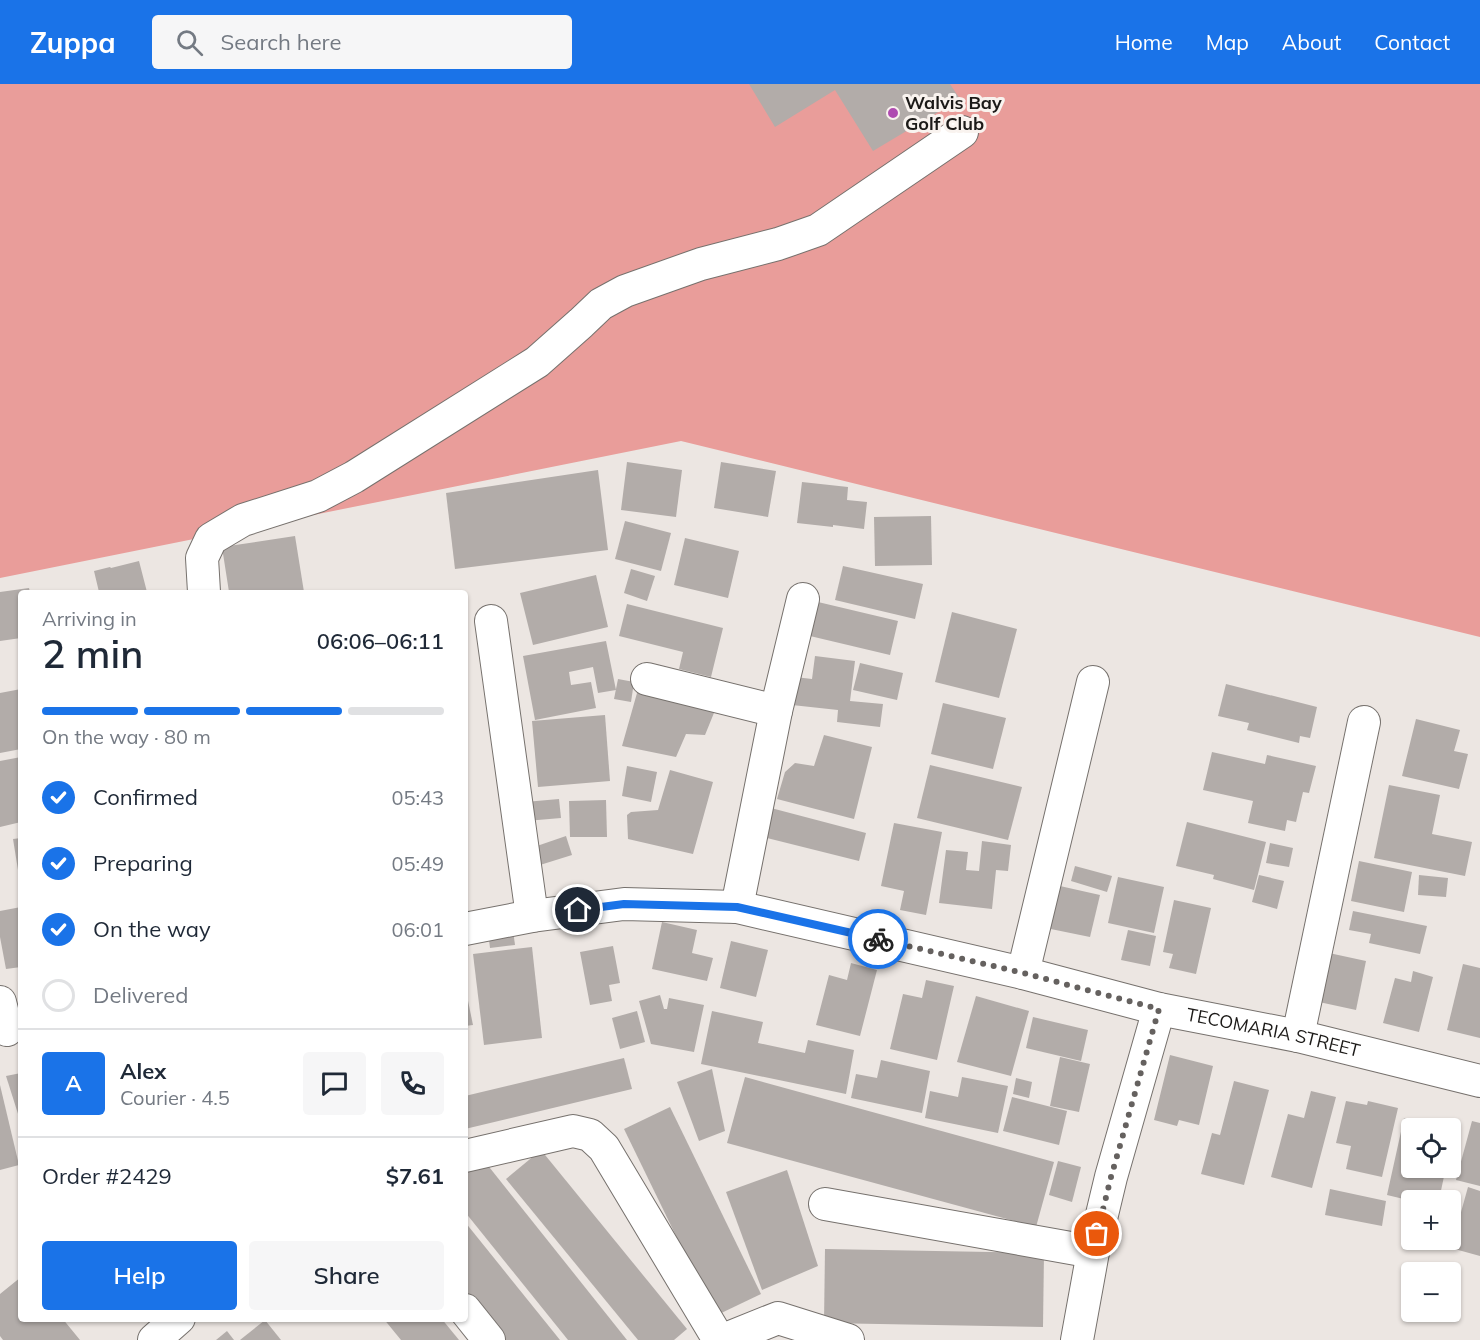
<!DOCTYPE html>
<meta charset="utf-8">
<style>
:root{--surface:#fff;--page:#f6f6f7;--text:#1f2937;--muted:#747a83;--line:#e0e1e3;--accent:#1a73e8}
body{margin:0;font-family:Mulish,sans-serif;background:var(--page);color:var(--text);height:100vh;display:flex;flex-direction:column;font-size:22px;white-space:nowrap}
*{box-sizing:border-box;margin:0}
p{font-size:20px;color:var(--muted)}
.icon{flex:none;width:33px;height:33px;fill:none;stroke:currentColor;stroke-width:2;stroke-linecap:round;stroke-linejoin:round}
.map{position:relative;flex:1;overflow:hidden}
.side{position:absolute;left:18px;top:506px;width:450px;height:732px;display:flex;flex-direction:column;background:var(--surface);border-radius:6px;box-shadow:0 2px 4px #0004}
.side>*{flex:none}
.buttons{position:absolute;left:1401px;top:1034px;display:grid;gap:12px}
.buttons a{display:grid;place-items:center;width:60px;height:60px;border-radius:6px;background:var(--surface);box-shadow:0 2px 4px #0004;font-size:30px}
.pin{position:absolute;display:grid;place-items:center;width:51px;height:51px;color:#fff;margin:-26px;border:3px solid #fff;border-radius:50%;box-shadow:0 2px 6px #0007}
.courier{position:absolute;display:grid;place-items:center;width:60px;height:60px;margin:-30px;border:4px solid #1a73e8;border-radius:50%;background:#fff;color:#222;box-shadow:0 2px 8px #0007}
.overview em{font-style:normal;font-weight:600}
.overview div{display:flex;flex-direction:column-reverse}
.overview{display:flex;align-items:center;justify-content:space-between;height:102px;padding:0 24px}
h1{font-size:39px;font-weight:600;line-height:45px}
.bar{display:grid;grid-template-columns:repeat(4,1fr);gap:9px 6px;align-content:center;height:72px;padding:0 24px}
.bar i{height:8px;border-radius:4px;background:var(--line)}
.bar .current{background:var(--accent)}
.bar p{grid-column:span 4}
.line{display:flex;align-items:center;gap:15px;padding:0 24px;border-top:2px solid var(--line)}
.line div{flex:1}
.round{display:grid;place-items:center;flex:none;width:63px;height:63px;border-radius:6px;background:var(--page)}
ol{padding:0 24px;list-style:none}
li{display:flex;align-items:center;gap:18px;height:66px}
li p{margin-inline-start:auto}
li .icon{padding:6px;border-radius:50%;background:var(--accent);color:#fff;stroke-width:4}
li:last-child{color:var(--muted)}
li i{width:33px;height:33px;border:3px solid var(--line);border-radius:50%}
.action{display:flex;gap:12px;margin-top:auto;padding:12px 24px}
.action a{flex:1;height:69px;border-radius:6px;background:var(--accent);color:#fff;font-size:24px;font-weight:600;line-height:69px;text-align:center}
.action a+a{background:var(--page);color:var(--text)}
header{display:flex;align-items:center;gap:36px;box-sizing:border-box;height:84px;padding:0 30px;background:var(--accent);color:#fff}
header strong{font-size:28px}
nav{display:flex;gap:33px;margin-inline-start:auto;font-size:21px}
.search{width:420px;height:54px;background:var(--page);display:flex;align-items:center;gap:15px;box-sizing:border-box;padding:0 21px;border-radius:6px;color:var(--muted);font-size:22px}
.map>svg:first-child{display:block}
.green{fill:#e99d9a}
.building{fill:#b2aca9}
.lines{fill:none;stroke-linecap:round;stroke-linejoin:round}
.minor-casing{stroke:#76716d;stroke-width:34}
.minor{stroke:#fff;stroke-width:32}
.done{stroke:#65615f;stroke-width:6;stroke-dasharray:0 10.8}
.route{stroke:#1a73e8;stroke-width:8}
.poi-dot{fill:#af4bb1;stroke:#f9f3ef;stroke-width:2}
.labels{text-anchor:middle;stroke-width:6;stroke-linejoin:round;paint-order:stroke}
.poi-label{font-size:18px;font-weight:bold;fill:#1c1a18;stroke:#f9f3ef;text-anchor:start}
.street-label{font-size:18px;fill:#1c1a18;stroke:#f9f3ef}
</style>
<header>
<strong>Zuppa</strong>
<div class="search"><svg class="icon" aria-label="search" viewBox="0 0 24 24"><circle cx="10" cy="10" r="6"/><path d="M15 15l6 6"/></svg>Search here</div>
<nav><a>Home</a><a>Map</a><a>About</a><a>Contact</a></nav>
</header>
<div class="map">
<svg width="1480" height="1256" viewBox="0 0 1480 1256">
<rect width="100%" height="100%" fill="#ece6e2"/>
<polygon class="green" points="0,0 1480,0 1480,553 681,357 0,494"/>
<g class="building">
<polygon points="749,0 950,0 960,15 873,67 835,6 775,43"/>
<polygon points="627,378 682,386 676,433 621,426"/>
<polygon points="721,378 776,387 768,433 714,424"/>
<polygon points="598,386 608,466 455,485 446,409"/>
<polygon points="802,398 848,403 847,416 867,418 864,445 833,441 833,443 797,439"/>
<polygon points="931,432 932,481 875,482 874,433"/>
<polygon points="625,437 671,449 661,487 615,475"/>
<polygon points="295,452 304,508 229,508 222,463"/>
<polygon points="685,454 739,467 728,514 674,501"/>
<polygon points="139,477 147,508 99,508 94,487 110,483 111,484"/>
<polygon points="843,482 923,500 915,535 835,516"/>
<polygon points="631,485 655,492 647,517 624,509"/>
<polygon points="596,491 608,543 533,561 520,509"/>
<polygon points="29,504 30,508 21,508 21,554 0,557 0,508"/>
<polygon points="818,518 898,537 890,571 810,552"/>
<polygon points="627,520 723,544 711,593 679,585 683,568 619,552"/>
<polygon points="952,528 1017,545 999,614 935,598"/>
<polygon points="606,557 616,606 598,609 593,583 569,588 571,601 591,598 596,624 535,636 523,572"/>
<polygon points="815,572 855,577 850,617 883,620 880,643 837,638 838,626 792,621 795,593 812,595"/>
<polygon points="860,579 903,589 897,616 853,606"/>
<polygon points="618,595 634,598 631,618 614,615"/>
<polygon points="1226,600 1317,623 1310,654 1300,652 1299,659 1247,646 1249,639 1218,632"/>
<polygon points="639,602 716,624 705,651 686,650 676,673 622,662"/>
<polygon points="21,605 21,665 0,669 0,609"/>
<polygon points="943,619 1006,634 993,685 931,670"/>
<polygon points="605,631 610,697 538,703 532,637"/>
<polygon points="1416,635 1460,646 1454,667 1468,670 1459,705 1402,692"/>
<polygon points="824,651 872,663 854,735 777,715 785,688 795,679 814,682"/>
<polygon points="1212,668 1265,680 1267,671 1316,682 1309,709 1303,708 1296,738 1287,736 1285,747 1248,739 1253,717 1203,706"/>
<polygon points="21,673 21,738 0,743 0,677"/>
<polygon points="930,681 1022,703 1008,756 917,734"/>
<polygon points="627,682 657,688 651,718 622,712"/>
<polygon points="670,686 713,698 693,770 628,755 627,731 631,728 658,726"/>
<polygon points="1389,701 1440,711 1432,750 1472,758 1465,792 1374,774"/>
<polygon points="559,715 561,734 526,737 525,718"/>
<polygon points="606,716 607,753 570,753 569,717"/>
<polygon points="771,724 866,749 859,777 763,753"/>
<polygon points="1187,738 1266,758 1254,806 1213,795 1214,791 1176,782"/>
<polygon points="894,739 942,748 926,831 900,826 904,807 881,802"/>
<polygon points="566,752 572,771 540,781 534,763"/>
<polygon points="21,754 21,785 18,786 13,755"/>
<polygon points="982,757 1011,761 1008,787 996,786 992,825 939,819 946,766 968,768 966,786 979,787"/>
<polygon points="1270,759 1293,764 1289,783 1266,779"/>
<polygon points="1359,777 1412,788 1404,828 1351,817"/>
<polygon points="1075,782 1112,792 1107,808 1071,797"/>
<polygon points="1259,791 1284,797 1277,825 1252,818"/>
<polygon points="1419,791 1448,794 1446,813 1418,811"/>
<polygon points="1118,793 1164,803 1154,849 1108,839"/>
<polygon points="1051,800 1100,811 1090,853 1041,843"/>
<polygon points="1174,816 1211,824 1196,890 1169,884 1173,870 1163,868"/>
<polygon points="21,823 21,883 6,885 0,853 0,827"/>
<polygon points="1353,827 1427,842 1420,870 1369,859 1371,850 1349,846"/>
<polygon points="662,838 697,846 692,869 713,874 707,897 652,885"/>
<polygon points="513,846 515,861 490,864 488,848"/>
<polygon points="1128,846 1156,852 1150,882 1121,876"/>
<polygon points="731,857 768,866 756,913 720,904"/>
<polygon points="613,862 620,899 609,901 612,917 590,921 580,868"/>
<polygon points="532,863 542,954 484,961 473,870"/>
<polygon points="1329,869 1366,877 1356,926 1319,918"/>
<polygon points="851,879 877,886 860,952 816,941 829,891 847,896"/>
<polygon points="1463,880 1480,884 1480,954 1447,946"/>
<polygon points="1413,887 1433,893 1419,948 1383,939 1395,894 1411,898"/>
<polygon points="926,896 954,902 937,976 890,965 903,910 922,914"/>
<polygon points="465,907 466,907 473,941 465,942"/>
<polygon points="660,911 664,925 667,925 669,914 704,921 694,968 651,960 639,917"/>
<polygon points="976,912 1029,927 1011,992 957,978"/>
<polygon points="637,927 645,958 620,965 612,934"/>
<polygon points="712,927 763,938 758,959 805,969 808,956 854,966 846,1010 701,980"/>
<polygon points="1033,933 1088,946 1081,977 1026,964"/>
<polygon points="1170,971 1213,982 1199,1041 1179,1036 1177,1042 1154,1036"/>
<polygon points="1060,973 1090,980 1079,1028 1050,1022"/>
<polygon points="624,974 632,1005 465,1045 465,1012"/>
<polygon points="881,976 930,987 922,1029 851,1014 856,990 877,994"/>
<polygon points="712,985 725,1047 699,1057 677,998"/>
<polygon points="21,989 21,1034 19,1033 6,992"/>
<polygon points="745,993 1054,1078 1036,1143 727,1059"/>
<polygon points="962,993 1008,1002 998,1049 925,1034 930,1007 958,1013"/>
<polygon points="1016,994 1032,998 1029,1014 1013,1010"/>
<polygon points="1234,997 1269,1006 1244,1101 1201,1090 1212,1049 1220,1051"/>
<polygon points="0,1001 19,1081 0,1086"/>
<polygon points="1311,1007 1336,1013 1312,1104 1271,1093 1288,1030 1304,1034"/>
<polygon points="1012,1013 1067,1027 1059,1061 1003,1047"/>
<polygon points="1346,1017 1367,1021 1368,1017 1398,1024 1382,1093 1346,1085 1351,1062 1336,1059"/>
<polygon points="670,1023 761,1210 715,1232 624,1045"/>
<polygon points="1404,1034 1424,1038 1422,1044 1412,1044 1412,1083 1446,1083 1439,1116 1412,1117 1387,1111"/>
<polygon points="1472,1037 1480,1039 1480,1102 1456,1096"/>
<polygon points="541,1066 687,1245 674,1256 638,1256 506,1095"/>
<polygon points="482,1074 627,1256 568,1256 465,1128 465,1087"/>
<polygon points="1058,1077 1081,1083 1072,1118 1049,1111"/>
<polygon points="787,1086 818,1182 762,1206 726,1108"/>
<polygon points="1468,1103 1480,1107 1480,1172 1451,1164"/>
<polygon points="1330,1105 1386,1117 1382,1142 1325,1131"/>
<polygon points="465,1138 560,1256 505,1256 465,1208"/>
<polygon points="825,1165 1044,1169 1043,1243 824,1239"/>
<polygon points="21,1193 21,1234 62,1234 80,1256 3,1256 0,1252 0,1210"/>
<polygon points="383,1234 441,1234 459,1256 401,1256"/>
<polygon points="265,1236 281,1256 240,1256"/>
<polygon points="227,1247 234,1256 216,1256"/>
</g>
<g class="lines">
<defs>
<g id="minor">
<polyline points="204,508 202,474 211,455 243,436 318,412 354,393 537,278 581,239 601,220 625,207 701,180 778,160 818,146 962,48"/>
<polyline points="491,537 532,832"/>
<polyline points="647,595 776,627"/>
<polyline points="737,823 776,627 803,515"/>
<path id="s1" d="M 465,845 L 532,832 L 624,820 L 737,823 L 1023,889 L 1159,925 L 1298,952 L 1480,997"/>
<polyline points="1023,889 1093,598"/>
<polyline points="0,918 7,946"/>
<polyline points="1298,952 1364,638"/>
<polyline points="465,1072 573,1047 590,1051 604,1064 719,1256"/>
<polyline points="825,1120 1093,1168"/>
<polyline points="465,1226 489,1256"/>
<polyline points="154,1256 179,1234"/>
<polyline points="723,1256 778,1234 848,1256"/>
<polyline points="1077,1256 1093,1168 1111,1093 1159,925"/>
</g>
</defs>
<use href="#minor" class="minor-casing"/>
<use href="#minor" class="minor"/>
</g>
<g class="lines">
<polyline class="done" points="878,855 1023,889 1159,925 1111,1093 1097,1150"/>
<polyline class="route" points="578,826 624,820 737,823 878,855"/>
</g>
<circle class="poi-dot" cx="893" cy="29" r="6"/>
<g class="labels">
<g class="poi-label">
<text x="905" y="25">Walvis Bay<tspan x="905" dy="21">Golf Club</tspan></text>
</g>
<g class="street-label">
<text dy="6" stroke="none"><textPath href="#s1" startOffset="825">TECOMARIA STREET</textPath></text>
</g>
</g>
</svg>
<div class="buttons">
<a><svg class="icon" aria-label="locate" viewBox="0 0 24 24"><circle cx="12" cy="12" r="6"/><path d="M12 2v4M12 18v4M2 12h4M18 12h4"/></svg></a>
<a>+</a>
<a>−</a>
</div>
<div class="pin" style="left:1097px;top:1150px;background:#ea580c"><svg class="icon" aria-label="bag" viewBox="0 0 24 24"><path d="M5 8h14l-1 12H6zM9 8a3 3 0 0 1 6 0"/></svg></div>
<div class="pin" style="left:578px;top:826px;background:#1f2937"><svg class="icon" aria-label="home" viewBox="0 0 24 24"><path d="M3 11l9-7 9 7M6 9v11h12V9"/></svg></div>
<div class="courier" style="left:878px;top:855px"><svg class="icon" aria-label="bike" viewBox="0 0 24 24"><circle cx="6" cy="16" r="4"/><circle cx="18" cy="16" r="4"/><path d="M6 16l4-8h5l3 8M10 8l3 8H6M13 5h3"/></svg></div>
<section class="side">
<div class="overview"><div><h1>2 min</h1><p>Arriving in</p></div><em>06:06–06:11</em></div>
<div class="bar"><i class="current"></i><i class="current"></i><i class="current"></i><i></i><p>On the way · 80 m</p></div>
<ol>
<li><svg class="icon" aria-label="check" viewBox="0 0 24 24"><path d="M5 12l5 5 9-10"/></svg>Confirmed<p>05:43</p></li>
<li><svg class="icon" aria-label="check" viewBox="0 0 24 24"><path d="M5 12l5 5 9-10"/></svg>Preparing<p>05:49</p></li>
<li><svg class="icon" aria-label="check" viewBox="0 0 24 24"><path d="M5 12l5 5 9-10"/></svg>On the way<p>06:01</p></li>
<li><i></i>Delivered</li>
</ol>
<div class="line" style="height:108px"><b class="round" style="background:var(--accent);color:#fff">A</b><div><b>Alex</b><p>Courier · 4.5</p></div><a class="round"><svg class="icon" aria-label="chat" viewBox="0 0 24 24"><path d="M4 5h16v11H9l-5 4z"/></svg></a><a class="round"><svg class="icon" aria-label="phone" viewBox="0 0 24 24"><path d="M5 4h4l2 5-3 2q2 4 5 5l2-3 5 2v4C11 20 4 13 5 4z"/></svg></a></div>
<div class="line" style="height:78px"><div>Order #2429</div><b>$7.61</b></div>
<div class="action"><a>Help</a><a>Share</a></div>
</section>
</div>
